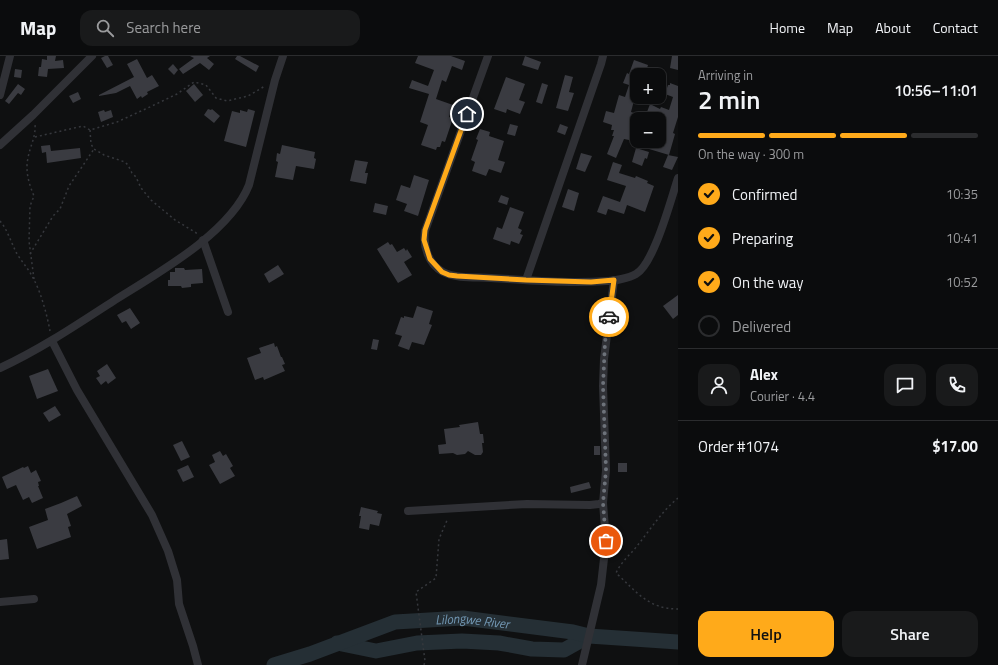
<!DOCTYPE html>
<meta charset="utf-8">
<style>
:root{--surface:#0b0c0d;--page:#191a1b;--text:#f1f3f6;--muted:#9a9b9d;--line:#2b2c2e;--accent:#ffaa1a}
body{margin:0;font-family:"Titillium Web",sans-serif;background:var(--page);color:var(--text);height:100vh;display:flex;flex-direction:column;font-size:15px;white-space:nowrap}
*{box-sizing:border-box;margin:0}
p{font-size:13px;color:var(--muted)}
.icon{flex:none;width:22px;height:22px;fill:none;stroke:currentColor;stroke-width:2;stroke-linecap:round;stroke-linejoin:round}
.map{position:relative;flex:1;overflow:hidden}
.panel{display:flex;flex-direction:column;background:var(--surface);width:320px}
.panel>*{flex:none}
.fabs{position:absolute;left:630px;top:12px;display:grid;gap:8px}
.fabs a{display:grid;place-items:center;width:36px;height:36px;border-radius:8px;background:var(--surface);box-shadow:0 1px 3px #0004,0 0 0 1px var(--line);font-size:20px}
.pin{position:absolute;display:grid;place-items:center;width:34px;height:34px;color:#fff;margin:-17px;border:2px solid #fff;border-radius:50%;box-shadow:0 1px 4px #0007}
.courier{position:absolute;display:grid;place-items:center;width:40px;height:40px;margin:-20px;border:3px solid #ffaa1a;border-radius:50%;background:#fff;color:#222;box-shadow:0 1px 5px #0007}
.summary em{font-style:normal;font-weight:600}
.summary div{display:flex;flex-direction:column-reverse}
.summary{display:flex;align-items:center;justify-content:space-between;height:68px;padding:0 20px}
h1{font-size:26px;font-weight:600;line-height:30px}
.bar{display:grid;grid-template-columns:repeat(4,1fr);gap:6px 4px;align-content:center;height:48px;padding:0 20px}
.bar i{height:5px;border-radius:3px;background:var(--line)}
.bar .selected{background:var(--accent)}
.bar p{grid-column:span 4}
.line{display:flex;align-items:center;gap:10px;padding:0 20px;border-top:1px solid var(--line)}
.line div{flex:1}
.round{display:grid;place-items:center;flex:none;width:42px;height:42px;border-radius:12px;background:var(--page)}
ol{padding:0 20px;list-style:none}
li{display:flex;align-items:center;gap:12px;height:44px}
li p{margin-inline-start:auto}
li .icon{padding:4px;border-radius:50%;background:var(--accent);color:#111;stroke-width:4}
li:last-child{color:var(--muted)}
li i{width:22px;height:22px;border:2px solid var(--line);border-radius:50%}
.button{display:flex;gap:8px;margin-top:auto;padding:8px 20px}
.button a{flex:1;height:46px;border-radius:12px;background:var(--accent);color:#111;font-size:16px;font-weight:600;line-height:46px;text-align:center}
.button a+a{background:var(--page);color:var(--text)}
header{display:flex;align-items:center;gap:24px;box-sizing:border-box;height:56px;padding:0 20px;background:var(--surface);border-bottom:1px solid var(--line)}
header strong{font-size:19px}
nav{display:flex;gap:22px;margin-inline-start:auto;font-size:14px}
.search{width:280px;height:36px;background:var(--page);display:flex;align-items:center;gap:10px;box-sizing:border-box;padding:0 14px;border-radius:12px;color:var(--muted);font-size:15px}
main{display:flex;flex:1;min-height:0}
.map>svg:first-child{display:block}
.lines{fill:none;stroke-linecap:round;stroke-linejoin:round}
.river{stroke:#252f35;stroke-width:15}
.building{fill:#3a3b41}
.path{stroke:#36383d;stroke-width:1.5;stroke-dasharray:2 3;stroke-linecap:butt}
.street{stroke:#303136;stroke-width:8}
.done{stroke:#6d727a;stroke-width:4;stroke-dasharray:0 7.2}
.route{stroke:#ffaa1a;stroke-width:5}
.labels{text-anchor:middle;stroke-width:3;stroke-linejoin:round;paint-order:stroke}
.water-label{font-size:13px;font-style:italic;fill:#7297b3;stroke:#0b0b0c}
</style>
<header>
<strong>Map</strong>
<div class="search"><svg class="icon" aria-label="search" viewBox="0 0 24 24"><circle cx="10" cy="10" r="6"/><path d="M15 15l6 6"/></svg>Search here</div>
<nav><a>Home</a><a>Map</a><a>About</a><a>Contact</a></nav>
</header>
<main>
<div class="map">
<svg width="678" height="609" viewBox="0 0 678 609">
<rect width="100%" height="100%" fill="#0f1011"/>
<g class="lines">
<g class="river">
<polyline points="337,587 376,595 417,587 462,585 499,587 532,593 564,594 589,580"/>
<path id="s1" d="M 274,609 L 310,598 L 395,566 L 463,562 L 573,576 L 589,580 L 678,586"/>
</g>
</g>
<g class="building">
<polygon points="47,0 56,0 55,5 63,4 64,12 48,13 47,21 38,20 39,11 41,11 42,3 47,4"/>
<polygon points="105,0 108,0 113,9 107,12 101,2"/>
<polygon points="190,0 210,0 207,2 214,8 209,14 200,7 183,18 179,13 194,2"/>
<polygon points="237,0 240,0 259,10 256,16 235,3"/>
<polygon points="418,0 451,0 465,5 462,14 452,10 446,26 442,24 436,43 453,49 449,61 453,62 445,86 442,85 440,91 437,91 436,94 421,89 428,69 420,66 429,38 409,32 412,24 428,30 434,14 415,7"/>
<polygon points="525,0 541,6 538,14 522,9"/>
<polygon points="672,0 678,0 678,14 670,12"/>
<polygon points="137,3 147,22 152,19 159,30 147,36 148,38 142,42 141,40 137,43 130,30 116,37 99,40 99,39 134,21 127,8"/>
<polygon points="634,4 648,9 645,19 637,19 637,33 631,56 634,57 631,68 635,70 629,84 624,83 616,102 607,98 614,80 612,80 614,74 611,74 612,69 603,66 606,55 614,57 619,39 625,41 629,29 623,27 627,17 629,18"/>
<polygon points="173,8 178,14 174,19 168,13"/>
<polygon points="15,13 22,14 21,22 14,21"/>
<polygon points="565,19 573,21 569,36 574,37 568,55 556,52"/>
<polygon points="506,21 525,28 519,44 525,46 520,58 507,53 506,57 494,53"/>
<polygon points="542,27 548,29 542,48 536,46"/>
<polygon points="670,27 678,30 678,61 673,77 675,78 669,99 649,93 652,85 659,85 659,63 657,63 658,61 647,56 650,48 660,53 661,51 669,54 673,41 665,38 668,29 670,29"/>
<polygon points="18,28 25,33 21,39 18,37 9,48 5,45"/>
<polygon points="194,28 203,39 195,46 186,35"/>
<polygon points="78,36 81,43 73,47 69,40"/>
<polygon points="208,53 211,54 212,53 220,60 214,67 204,59"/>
<polygon points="248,53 255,55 246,91 224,85 232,55 240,57 240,54 247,56"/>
<polygon points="104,54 105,56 111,54 113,61 101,66 98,56"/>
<polygon points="510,68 518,70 515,80 507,78"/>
<polygon points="560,68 568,71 565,79 557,76"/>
<polygon points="480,73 490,76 489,80 504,85 498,104 505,106 501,117 489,113 486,120 472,115 475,106 471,104 478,84 476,83"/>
<polygon points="50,89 51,95 80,92 81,102 47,107 46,96 42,97 41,90"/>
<polygon points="282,89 315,96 314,102 316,103 314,113 296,110 293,124 275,121 278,106 276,105 277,97 280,98"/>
<polygon points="636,92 649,96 647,103 645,102 642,110 632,106"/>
<polygon points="581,97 592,100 585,116 576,113"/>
<polygon points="668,99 678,101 672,114 663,111"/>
<polygon points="355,104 368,106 365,117 368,117 366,128 350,125"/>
<polygon points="613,106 622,109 619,117 635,122 636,120 648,125 647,127 654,130 645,156 627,149 624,158 608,153 606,159 597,156 603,140 620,146 626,130 607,124"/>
<polygon points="414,119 429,124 418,160 404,155 407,148 396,144 401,129 410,132"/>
<polygon points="568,133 579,137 574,155 562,151"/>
<polygon points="501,139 509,142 507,149 498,146"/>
<polygon points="375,147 388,150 386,159 373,156"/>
<polygon points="510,151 524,156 518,172 522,174 520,178 523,179 519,188 511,185 510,189 493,183 497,171 502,173"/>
<polygon points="388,186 390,189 392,188 397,196 404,192 406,195 407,193 412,201 404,206 412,219 398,227 377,193"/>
<polygon points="278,209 284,218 269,227 264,218"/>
<polygon points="175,212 184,212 185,214 202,213 203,227 191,228 191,231 182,232 181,230 168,230 168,224 170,224 170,216 175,216"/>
<polygon points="678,239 678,259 673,263 663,250"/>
<polygon points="417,250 433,255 429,268 432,269 424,289 412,286 409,294 398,290 402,280 395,278 401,261 404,262 404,260 413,262"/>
<polygon points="130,252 140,267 131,273 126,265 122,267 117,259"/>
<polygon points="373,283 379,284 377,294 371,293"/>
<polygon points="274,287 275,291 277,290 281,301 282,301 285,308 282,309 285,315 264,324 263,321 255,324 247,302 261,297 259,292"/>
<polygon points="107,308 116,322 108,328 106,325 101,329 96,322 100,320 97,315"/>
<polygon points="48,313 58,335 37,343 29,320"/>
<polygon points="55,350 61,359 49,366 43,357"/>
<polygon points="478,366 480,378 483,378 484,387 482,387 483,396 481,399 475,399 468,395 465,398 457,399 453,397 439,398 438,389 446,388 444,373 460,371 459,369"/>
<polygon points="182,385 190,401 181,405 173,389"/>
<rect x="594" y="390" width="6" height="9"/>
<polygon points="220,395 223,400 226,398 233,410 230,412 235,420 220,428 209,409 215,406 212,399"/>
<rect x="618" y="407" width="9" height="9"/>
<polygon points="188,409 194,421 183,426 177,414"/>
<polygon points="28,410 31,417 36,414 41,425 38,426 39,430 38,430 43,442 32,447 29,441 23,444 16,429 7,433 2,421 23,411 24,412"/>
<polygon points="589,426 591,432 571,437 570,431"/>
<polygon points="77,440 82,450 67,458 71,470 68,471 71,481 37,493 29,471 48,464 45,453 61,447"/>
<polygon points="361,451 378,455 377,457 382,458 379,470 370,468 369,474 359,472 361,460 359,460"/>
<polygon points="7,483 9,503 0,504 0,484"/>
</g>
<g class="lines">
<g class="path">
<polyline points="90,74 91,88 94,93 104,99 125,106 128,109 132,117 136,121 141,132 151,144 175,164 198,178"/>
<polyline points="35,81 83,70 90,74 117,66 152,50 177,38 194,26 206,29 216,42 227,45 248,40 265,30"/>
<path d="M 0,165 C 7,173 11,186 16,196 C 21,205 28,212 33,222 C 41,236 47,259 50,275"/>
<polyline points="30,198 53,160 60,153 69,130 94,93"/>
<path d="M 34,223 L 29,185 L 30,150 L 34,140 C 29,128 25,115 28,102 C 30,90 36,81 35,68"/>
<path d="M 678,442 C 662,455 650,474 637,490 C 630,499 621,506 616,517 C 637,536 648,553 678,553"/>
<polyline points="424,609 425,605 416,536 436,522 439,483 448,462"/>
</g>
<g class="street">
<path d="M 488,0 L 425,175 C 423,190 428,208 443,216 C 457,223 476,221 491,222 C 529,224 569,228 607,225 C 614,225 629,222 636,218 C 654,208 671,143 678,122"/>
<polyline points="0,39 10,0"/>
<polyline points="0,89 33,59 92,0"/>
<polyline points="203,184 228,256"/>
<polyline points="526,224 601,8 603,0"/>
<polyline points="52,285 77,334 152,459 168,495 177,524 179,548 193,590 198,609"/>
<path d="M 0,312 C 41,293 78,268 115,244 C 158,217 230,177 249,129 L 275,24 L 283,0"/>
<polyline points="408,455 527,448 590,449 599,448 603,447 606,414 603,330 604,303 614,224"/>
<polyline points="0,546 34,543"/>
<polyline points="582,609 601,529 606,485 603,447"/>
</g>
</g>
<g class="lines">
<polyline class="done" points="606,485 603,447 606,414 603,330 605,286 609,261"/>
<polyline class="route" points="467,58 425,174 424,184 430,203 442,216 449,219 457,220 526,224 591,226 614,224 609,261"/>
</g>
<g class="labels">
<g class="water-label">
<text dy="5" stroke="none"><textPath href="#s1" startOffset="206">Lilongwe River</textPath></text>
</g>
</g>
</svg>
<div class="fabs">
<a>+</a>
<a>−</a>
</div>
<div class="pin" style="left:606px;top:485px;background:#ea580c"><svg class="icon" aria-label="bag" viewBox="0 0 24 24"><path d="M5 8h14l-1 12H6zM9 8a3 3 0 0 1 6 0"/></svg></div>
<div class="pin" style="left:467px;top:58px;background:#1f2937"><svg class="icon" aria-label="home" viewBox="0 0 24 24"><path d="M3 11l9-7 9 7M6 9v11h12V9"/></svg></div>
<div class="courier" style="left:609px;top:261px"><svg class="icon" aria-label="car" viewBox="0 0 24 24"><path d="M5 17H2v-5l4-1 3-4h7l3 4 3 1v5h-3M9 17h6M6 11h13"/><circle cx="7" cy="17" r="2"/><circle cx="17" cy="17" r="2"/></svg></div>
</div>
<section class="panel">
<div class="summary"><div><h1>2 min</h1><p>Arriving in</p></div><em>10:56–11:01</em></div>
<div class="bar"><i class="selected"></i><i class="selected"></i><i class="selected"></i><i></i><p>On the way · 300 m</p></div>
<ol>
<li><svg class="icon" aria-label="check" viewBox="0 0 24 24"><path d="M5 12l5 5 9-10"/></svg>Confirmed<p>10:35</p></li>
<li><svg class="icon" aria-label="check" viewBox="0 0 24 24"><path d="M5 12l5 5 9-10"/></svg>Preparing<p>10:41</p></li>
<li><svg class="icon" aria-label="check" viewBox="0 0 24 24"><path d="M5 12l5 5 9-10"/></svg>On the way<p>10:52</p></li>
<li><i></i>Delivered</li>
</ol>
<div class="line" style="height:72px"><a class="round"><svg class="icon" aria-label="person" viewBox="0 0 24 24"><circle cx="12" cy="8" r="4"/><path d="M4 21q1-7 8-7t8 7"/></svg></a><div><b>Alex</b><p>Courier · 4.4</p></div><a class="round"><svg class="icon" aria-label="chat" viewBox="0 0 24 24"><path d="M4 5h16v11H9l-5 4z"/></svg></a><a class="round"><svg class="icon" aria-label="phone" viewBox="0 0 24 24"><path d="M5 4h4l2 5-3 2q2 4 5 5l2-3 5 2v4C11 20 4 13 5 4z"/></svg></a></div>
<div class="line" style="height:52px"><div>Order #1074</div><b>$17.00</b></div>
<div class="button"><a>Help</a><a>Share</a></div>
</section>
</main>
